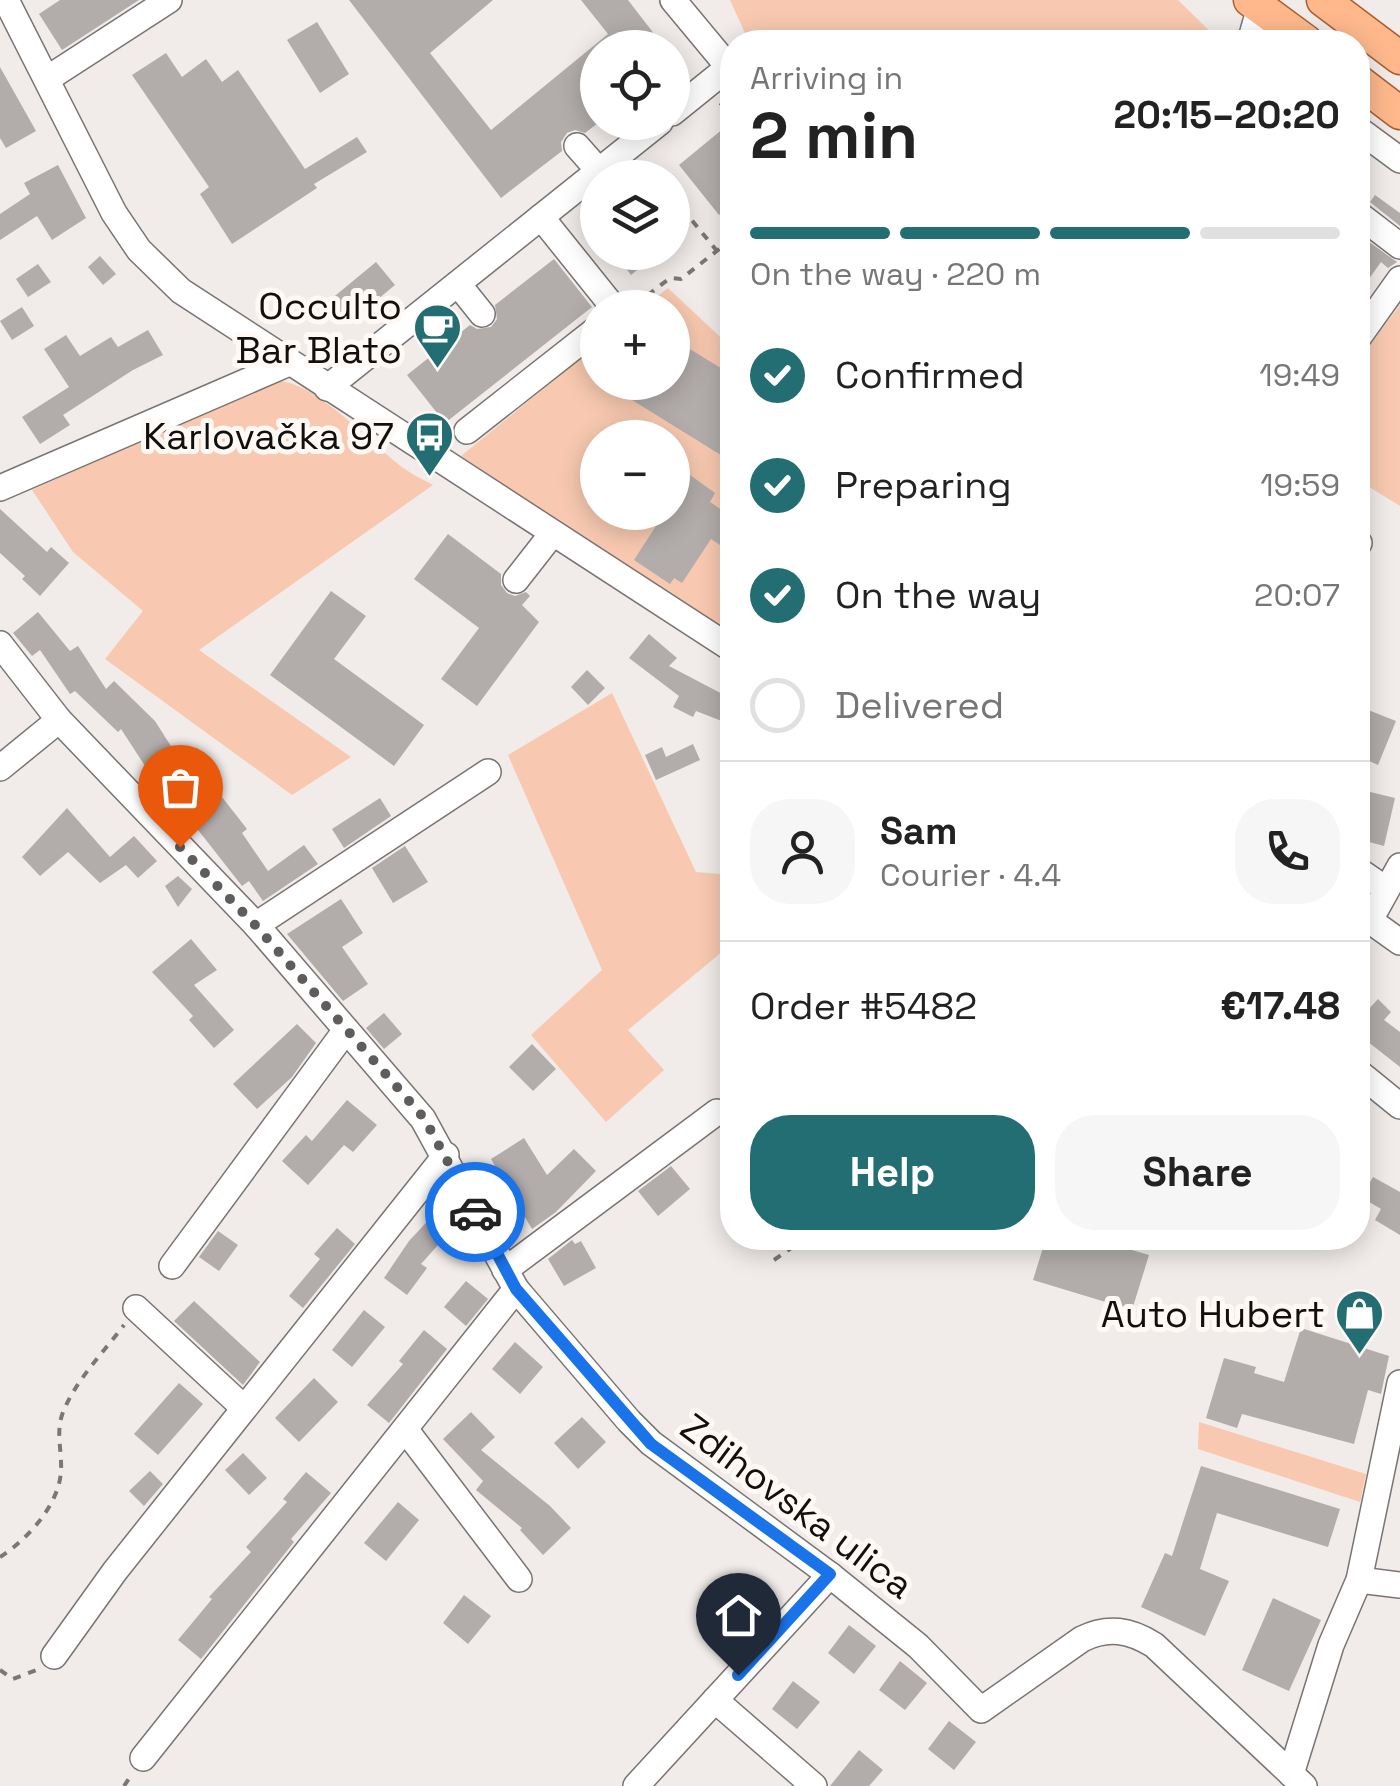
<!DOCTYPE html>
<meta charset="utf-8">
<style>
:root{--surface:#fff;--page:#f6f6f6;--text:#222;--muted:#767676;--line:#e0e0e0;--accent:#236e72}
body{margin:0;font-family:"Space Grotesk",sans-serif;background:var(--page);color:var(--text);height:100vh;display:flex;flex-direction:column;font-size:38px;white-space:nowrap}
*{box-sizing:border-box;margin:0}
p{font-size:32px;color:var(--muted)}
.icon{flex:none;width:55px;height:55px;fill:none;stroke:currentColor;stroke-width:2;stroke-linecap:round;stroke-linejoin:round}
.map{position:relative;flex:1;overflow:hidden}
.details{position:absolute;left:720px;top:30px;width:650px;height:1220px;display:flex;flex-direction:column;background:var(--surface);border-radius:40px;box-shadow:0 5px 25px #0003}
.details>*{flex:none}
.controls{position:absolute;left:580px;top:30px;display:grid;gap:20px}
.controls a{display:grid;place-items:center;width:110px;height:110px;border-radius:50%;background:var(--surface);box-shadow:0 5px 25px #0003;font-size:50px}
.pin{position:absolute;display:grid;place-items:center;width:85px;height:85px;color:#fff;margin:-102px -42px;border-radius:50% 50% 50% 0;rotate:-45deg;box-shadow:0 0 10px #0007}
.pin .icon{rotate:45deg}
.courier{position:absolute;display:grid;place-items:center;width:100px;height:100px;margin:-50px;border:8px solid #1a73e8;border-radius:50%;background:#fff;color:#222;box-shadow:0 2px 12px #0007}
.summary em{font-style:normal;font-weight:800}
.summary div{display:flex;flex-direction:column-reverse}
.summary{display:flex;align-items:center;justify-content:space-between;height:170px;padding:0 30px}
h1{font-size:65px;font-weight:800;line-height:75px}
.bar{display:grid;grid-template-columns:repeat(4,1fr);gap:15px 10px;align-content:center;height:120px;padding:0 30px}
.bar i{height:12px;border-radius:8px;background:var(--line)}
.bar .on{background:var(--accent)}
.bar p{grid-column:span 4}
.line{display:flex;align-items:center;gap:25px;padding:0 30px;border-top:2px solid var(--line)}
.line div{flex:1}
.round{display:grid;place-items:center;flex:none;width:105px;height:105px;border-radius:40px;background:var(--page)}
ol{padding:0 30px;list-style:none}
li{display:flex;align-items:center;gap:30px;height:110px}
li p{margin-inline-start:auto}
li .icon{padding:10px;border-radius:50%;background:var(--accent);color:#fff;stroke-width:4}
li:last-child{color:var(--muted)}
li i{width:55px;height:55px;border:5px solid var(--line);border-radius:50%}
.button{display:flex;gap:20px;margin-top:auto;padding:20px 30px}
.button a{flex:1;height:115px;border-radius:40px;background:var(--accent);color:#fff;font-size:40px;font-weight:800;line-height:115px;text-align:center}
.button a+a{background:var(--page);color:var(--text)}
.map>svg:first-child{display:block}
.green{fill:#f8c9b0;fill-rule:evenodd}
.building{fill:#b2adaa}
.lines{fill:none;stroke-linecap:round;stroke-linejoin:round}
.minor-casing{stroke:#797471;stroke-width:28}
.major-casing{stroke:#aa5e2e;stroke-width:35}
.path{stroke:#7a7775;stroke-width:4;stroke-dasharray:8 8;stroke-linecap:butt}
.minor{stroke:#fff;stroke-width:25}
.major{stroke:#feb88c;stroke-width:32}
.done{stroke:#5f5d5b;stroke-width:10;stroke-dasharray:0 18}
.route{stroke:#1a73e8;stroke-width:12}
.labels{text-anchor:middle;stroke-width:10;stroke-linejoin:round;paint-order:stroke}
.poi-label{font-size:38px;fill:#11100f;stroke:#fff9f6;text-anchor:end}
.street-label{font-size:38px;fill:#11100f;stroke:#fff9f6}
</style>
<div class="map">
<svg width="1400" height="1786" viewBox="0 0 1400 1786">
<rect width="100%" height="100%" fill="#f1ece9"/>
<g class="green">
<polygon points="730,0 1178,0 1221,42 749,42"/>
<path d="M 668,288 L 732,348 L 732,631 L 710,621 L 461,456 L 597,345 L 598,382 L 672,382 L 672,308 L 644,307 ZM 598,438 L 672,438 L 672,512 L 598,512 Z"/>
<polygon points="1400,305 1400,506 1358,480 1358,361"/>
<path d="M 281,381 C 322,387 371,445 405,469 C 413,475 424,480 433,485 L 199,650 L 351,757 L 292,795 L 105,659 L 143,611 L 73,552 L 32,490 L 263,385 Z"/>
<polygon points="612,693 696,872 732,875 732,952 729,946 628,1030 664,1070 606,1122 531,1035 602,970 508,755"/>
<polygon points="1199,1422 1366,1474 1360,1502 1198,1449"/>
</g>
<g class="building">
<polygon points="60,0 139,0 62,50 39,14"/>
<polygon points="349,0 493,0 430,53 491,130 608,34 581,0 628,0 665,48 598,48 598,123 585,133 575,130 567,133 561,142 562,151 501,198"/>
<polygon points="317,22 349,74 320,93 287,40"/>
<polygon points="166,53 182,77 206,59 222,82 238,70 305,169 357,137 367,152 314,184 317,188 232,244 200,194 209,187 132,75"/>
<polygon points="0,67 36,131 6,148 0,138"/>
<polygon points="724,128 732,138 732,204 719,215 679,165"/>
<polygon points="58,165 86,218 52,240 37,216 0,240 0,214 30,194 24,183"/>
<polygon points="1375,195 1400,213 1400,226 1370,202"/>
<polygon points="1358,234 1397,262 1388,268 1381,262 1358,294"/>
<polygon points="614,252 659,252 631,275"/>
<polygon points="100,256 116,274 103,285 88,267"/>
<polygon points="554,259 592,307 445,423 407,375 470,325 477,329 491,327 497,319 495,305"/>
<polygon points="376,262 395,285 349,323 330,300"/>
<polygon points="38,264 51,282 28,297 16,279"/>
<polygon points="22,307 34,326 12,340 0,321"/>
<polygon points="148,330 163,355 133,370 63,415 70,425 40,444 22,417 69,387 44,349 66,335 80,356 111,337 118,347"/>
<polygon points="672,338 732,375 732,444 724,457 603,382 672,382"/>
<polygon points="690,475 715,493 710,502 732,517 732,553 711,539 682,583 674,578 670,584 634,560 665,512 672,512 672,501"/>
<polygon points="0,509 47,552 51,547 69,563 40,596 22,579 25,576 0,553"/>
<polygon points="448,534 501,574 501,585 507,593 515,596 526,592 530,596 522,605 539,622 477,706 441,679 479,628 414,579"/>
<polygon points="331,591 366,616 334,659 424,725 394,766 270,675"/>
<polygon points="38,612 70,651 78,646 106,689 114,681 155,721 176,754 149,772 121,729 118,732 75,691 70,694 40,650 32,656 13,633"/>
<polygon points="649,634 677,658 669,666 732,699 732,725 696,711 693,717 673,707 679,696 629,658"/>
<polygon points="587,670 605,688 588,705 571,687"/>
<polygon points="1358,706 1396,721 1378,765 1358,756"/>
<polygon points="693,744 700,760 656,780 645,755 662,747 666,757"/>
<polygon points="1358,789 1395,798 1384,846 1358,839"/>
<polygon points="222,797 247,829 242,833 268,871 304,845 318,864 263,901 249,881 242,886 191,821"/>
<polygon points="380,798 391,816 344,848 332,829"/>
<polygon points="67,808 110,857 134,836 157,861 138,878 126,865 100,883 68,852 40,876 22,857"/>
<polygon points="405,846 428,882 393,903 372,868"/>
<polygon points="178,876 192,889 178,907 165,886"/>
<polygon points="341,899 363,933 342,947 368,984 343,1001 287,934"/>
<polygon points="191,939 217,970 194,985 234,1030 214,1048 189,1020 193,1016 152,972"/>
<polygon points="1378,999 1391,1012 1384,1020 1400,1032 1400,1067 1358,1034 1358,1005 1366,1012"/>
<polygon points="384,1013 402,1034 384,1049 366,1028"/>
<polygon points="297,1024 316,1043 292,1077 257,1109 233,1084"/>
<polygon points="532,1044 556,1069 533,1091 509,1067"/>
<polygon points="347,1100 377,1125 353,1152 344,1145 308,1185 282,1161 306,1135 312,1141"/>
<polygon points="524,1138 547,1175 574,1149 596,1171 556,1212 532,1229 491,1159"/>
<polygon points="671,1166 690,1189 658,1216 638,1191"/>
<polygon points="1373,1177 1400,1192 1400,1235 1375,1220 1381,1209 1361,1197"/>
<polygon points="437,1211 454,1227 421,1264 427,1268 407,1295 384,1278 409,1241"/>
<polygon points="337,1228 355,1244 303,1308 289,1296 320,1259 314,1254"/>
<polygon points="218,1231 238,1245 219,1271 199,1257"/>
<polygon points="1046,1238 1091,1238 1149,1255 1132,1310 1033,1280"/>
<polygon points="572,1240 575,1244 581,1241 596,1268 564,1286 548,1259"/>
<polygon points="466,1281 488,1299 466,1326 444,1307"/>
<polygon points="194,1301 260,1362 243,1385 174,1321"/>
<polygon points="364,1310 385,1327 352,1367 332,1350"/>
<polygon points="1301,1328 1389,1356 1381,1394 1368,1390 1354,1444 1242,1414 1237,1428 1206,1418 1224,1358 1256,1367 1254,1373 1284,1382"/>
<polygon points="424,1330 447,1349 389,1423 367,1405 403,1364 399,1361"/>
<polygon points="515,1342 543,1367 520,1394 492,1369"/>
<polygon points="314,1378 338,1402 299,1442 275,1418"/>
<polygon points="179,1383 203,1404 158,1455 134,1434"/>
<polygon points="471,1412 495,1437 481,1450 550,1506 571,1528 543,1555 520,1530 522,1528 476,1490 483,1481 443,1439"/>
<polygon points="582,1417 606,1442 578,1469 554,1443"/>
<polygon points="243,1453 267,1478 249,1495 225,1470"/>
<polygon points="1201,1466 1340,1509 1328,1547 1217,1513 1200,1569 1229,1581 1205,1636 1141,1607 1165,1553 1172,1556"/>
<polygon points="150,1471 163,1484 144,1506 129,1491"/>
<polygon points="306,1472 331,1493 291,1539 294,1542 201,1659 178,1640 212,1599 209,1597 251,1552 246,1547 287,1502 283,1499"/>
<polygon points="398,1502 419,1520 386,1561 364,1543"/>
<polygon points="464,1595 491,1616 468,1644 443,1623"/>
<polygon points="1273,1598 1321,1620 1289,1691 1242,1670"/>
<polygon points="849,1625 876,1646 854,1674 828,1653"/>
<polygon points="900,1661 927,1683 905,1710 879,1690"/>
<polygon points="793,1681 820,1702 797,1729 772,1709"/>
<polygon points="949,1721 976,1742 954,1770 928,1749"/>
<polygon points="859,1750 883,1770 869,1786 830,1786"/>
</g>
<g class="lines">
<defs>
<g id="minor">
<polyline points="6,0 114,213 139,250 181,291 732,649"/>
<polyline points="673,0 732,71"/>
<polyline points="1250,42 1260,7"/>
<polyline points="47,79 169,0"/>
<polyline points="672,113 729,67"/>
<polyline points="1358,129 1400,160"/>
<polyline points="577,146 599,171"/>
<polyline points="1358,214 1400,246"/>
<polyline points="541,217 614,308"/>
<polyline points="458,284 482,314"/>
<polyline points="1358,338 1400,279"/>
<polyline points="327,388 660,122"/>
<polyline points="467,431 598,328"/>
<polyline points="0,488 289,363"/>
<polyline points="1358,542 1359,543"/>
<polyline points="516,580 552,534"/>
<path d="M 0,644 L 59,720 L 256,925 L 423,1119 L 516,1289 L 629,1421 L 651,1443 L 830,1575 L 918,1646 L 981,1710 L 1082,1639 C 1108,1626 1130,1630 1154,1645 L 1304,1786"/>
<polyline points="0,768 59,720"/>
<polyline points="1358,870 1374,881"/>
<polyline points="1358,912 1400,942"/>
<polyline points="1370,920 1400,866"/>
<polyline points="256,925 488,772"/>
<polyline points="1358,1072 1400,1106"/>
<polyline points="172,1266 346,1030"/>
<polyline points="505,1270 717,1112"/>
<polyline points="136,1308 244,1408"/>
<polyline points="1400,1383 1359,1580 1400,1585"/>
<polyline points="405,1429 519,1579"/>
<polyline points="54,1656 115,1571 446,1155"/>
<polyline points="715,1700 814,1786"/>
<polyline points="143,1758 516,1289"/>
<polyline points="1291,1774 1331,1645 1359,1580"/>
<polyline points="636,1786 830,1575"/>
</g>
<g id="major">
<polyline points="1250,0 1307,42"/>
<polyline points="1323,0 1400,58"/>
<polyline points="1358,81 1400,113"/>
</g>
</defs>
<use href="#minor" class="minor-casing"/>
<use href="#major" class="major-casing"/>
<g class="path">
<polyline points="720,103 732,112"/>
<polyline points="649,167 657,178"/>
<polyline points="672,196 717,251"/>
<polyline points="635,305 670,278 681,279 732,239"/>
<polyline points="774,1260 806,1238"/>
<path d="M 0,1557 C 27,1540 60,1504 61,1470 C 62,1452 56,1433 62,1415 C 74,1382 103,1353 124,1325"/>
<polyline points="0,1670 13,1679 39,1669"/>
<polyline points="124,1786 132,1774"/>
</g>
<use href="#minor" class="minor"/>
<use href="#major" class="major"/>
</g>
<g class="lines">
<polyline class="done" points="180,847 256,926 424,1118 475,1212"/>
<polyline class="route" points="475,1212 516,1289 651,1444 830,1574 738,1675"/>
</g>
<defs>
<symbol id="cafe-pin" viewBox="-11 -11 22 30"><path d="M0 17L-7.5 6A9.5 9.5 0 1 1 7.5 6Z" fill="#236e72" stroke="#fff9f6"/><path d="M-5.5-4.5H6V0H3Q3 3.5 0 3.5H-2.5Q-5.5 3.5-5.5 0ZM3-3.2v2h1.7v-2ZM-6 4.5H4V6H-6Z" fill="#fff"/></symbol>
<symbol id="bus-pin" viewBox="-11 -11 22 30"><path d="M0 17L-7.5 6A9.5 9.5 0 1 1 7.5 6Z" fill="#236e72" stroke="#fff9f6"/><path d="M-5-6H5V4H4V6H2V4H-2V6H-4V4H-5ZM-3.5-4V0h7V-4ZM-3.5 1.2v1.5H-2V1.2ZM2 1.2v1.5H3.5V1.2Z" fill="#fff"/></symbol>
<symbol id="shop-pin" viewBox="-11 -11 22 30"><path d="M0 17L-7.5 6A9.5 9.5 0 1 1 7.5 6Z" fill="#236e72" stroke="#fff9f6"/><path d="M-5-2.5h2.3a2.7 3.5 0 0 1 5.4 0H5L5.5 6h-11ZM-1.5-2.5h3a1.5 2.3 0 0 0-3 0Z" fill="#fff"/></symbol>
</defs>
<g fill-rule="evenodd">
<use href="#cafe-pin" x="410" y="300" width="55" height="75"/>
<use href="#bus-pin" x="402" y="408" width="55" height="75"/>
<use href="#shop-pin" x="1332" y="1286" width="55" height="75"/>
</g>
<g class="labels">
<g class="poi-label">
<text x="402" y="319">Occulto<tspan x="402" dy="44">Bar Blato</tspan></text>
<text x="394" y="449">Karlovačka 97</text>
<text x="1325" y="1327">Auto Hubert</text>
</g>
<g class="street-label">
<text transform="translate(797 1506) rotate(37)" y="13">Zdihovska ulica</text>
</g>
</g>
</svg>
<div class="controls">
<a><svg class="icon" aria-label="locate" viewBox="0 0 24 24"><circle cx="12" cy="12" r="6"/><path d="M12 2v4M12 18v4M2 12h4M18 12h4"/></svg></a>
<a><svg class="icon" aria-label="layers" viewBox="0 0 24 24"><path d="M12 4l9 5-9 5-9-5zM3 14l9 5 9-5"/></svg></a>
<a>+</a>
<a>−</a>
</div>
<div class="pin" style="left:180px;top:847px;background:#ea580c"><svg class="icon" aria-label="bag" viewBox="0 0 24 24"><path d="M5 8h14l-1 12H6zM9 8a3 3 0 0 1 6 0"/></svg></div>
<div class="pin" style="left:738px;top:1675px;background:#1f2937"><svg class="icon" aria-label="home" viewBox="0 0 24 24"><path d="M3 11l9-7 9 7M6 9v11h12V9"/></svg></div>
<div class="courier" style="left:475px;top:1212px"><svg class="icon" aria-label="car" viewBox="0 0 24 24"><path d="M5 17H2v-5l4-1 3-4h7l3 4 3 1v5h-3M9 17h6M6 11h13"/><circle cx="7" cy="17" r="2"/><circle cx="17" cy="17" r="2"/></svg></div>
<section class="details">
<div class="summary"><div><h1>2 min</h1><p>Arriving in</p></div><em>20:15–20:20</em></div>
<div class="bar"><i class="on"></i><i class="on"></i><i class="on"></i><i></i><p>On the way · 220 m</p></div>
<ol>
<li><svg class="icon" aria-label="check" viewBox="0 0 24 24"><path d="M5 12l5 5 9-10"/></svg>Confirmed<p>19:49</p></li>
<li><svg class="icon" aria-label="check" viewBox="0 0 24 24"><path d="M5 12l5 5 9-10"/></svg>Preparing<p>19:59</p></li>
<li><svg class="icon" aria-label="check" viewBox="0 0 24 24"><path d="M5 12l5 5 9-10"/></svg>On the way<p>20:07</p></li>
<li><i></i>Delivered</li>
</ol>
<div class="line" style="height:180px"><a class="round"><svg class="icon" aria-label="person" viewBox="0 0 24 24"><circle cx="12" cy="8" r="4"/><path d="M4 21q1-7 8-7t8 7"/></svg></a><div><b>Sam</b><p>Courier · 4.4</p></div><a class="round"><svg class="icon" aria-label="phone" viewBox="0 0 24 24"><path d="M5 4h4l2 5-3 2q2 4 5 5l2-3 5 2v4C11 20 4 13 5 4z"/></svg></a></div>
<div class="line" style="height:130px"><div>Order #5482</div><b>€17.48</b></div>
<div class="button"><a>Help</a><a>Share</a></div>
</section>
</div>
